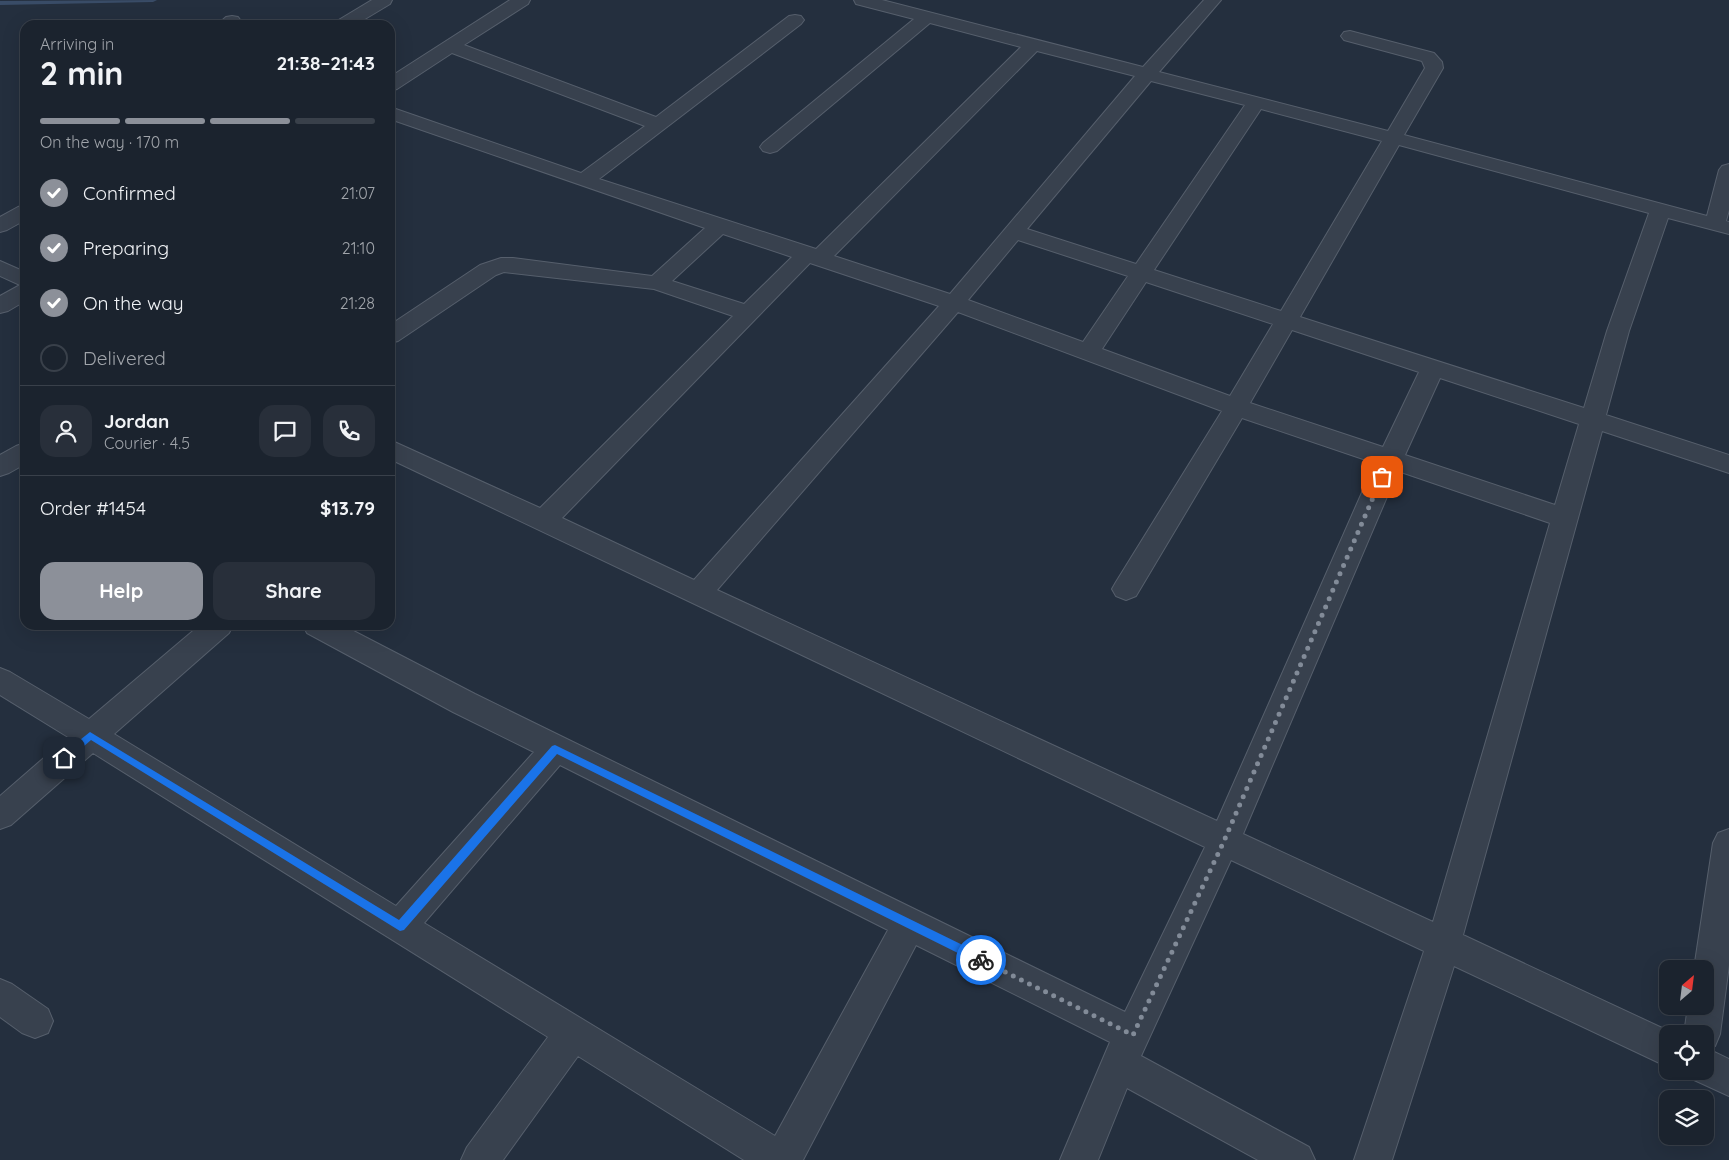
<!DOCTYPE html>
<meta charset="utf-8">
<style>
:root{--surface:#1b232e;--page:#282f3a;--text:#f1f3f6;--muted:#a0a4aa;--line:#39404a;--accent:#8c9099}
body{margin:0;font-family:Quicksand,sans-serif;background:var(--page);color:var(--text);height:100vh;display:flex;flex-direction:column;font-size:19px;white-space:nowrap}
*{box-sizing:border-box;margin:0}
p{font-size:16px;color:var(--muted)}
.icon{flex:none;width:28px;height:28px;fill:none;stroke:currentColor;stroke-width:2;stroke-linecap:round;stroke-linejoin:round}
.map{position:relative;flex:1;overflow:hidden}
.sheet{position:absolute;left:20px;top:20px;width:375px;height:610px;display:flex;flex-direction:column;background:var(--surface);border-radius:15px;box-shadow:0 5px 20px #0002,0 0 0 1px var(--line)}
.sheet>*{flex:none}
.needle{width:32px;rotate:28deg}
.controls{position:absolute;left:1659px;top:960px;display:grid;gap:10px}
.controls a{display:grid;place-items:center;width:55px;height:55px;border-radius:10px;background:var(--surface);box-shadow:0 5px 20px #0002,0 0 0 1px var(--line);font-size:25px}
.pin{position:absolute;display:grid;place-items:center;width:42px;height:42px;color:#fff;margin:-21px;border-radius:10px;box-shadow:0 2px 8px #0006}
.courier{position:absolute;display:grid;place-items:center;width:50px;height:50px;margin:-25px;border:4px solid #1a73e8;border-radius:50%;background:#fff;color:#222;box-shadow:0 1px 6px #0007}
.head em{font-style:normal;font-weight:700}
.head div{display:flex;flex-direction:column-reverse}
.head{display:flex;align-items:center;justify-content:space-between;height:85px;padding:0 20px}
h1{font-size:32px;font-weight:700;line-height:38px}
.bar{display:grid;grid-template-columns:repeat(4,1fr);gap:8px 5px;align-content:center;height:60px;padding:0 20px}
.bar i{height:6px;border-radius:4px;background:var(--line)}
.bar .current{background:var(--accent)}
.bar p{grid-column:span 4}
.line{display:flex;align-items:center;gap:12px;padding:0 20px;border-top:1px solid var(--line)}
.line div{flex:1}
.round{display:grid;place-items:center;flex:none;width:52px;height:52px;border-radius:15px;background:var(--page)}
ol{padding:0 20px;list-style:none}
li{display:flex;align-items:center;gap:15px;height:55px}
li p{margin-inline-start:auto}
li .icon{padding:5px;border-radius:50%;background:var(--accent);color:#fff;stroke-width:4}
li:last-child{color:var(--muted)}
li i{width:28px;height:28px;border:2px solid var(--line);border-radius:50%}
.action{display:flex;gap:10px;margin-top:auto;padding:10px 20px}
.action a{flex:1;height:58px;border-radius:15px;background:var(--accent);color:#fff;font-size:20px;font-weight:700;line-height:58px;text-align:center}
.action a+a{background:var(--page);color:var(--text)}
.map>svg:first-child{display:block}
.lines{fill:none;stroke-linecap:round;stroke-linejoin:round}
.stream{fill:#394c67;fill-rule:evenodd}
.minor-casing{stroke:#565f6c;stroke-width:2}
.minor{fill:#38414e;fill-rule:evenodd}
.route{fill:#1a73e8}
.done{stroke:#828b98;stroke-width:5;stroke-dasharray:0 9}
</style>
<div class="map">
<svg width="1729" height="1160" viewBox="0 0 1729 1160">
<rect width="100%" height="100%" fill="#242f3e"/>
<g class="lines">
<polygon class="stream" points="157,0 153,2 0,5 0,1"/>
<defs>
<g id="minor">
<polygon points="372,0 392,0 390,4 355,25 334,25 337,21"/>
<path d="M 510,0 L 530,0 L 528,4 L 464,45 L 656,117 L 789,16 L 795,15 L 801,16 L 804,20 L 801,24 L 599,179 L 816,249 L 1021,47 L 930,23 L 777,151 L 770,153 L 763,151 L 760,147 L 763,143 L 914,19 L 856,4 L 854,0 L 882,0 L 1143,67 L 1204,0 L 1221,0 L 1159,72 L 1388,131 L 1425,68 L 1422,61 L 1344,40 L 1341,36 L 1344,32 L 1350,31 L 1434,53 L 1442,62 L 1443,68 L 1404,135 L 1707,216 L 1719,170 L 1722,166 L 1729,164 L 1729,210 L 1726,221 L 1729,222 L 1729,234 L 1668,218 L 1629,331 L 1606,415 L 1729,455 L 1729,473 L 1602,431 L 1463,935 L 1675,1034 L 1668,1034 L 1668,1067 L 1454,966 L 1392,1160 L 1354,1160 L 1424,951 L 1231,860 L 1141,1056 L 1309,1147 L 1315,1160 L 1258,1160 L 1127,1088 L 1098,1160 L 1060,1160 L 1110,1042 L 916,945 L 803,1160 L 744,1160 L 578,1056 L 503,1160 L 461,1160 L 467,1147 L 548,1037 L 93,753 L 11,825 L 0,829 L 0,796 L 68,737 L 0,695 L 0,668 L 10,672 L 89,719 L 200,625 L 233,625 L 229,633 L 114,734 L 396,906 L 534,752 L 453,712 L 307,633 L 303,625 L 342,625 L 475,694 L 1125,1012 L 1205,847 L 390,459 L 390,440 L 540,508 L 733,316 L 654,289 L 504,272 L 496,275 L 398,341 L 390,343 L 390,325 L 480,265 L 501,258 L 513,258 L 652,276 L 705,228 L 390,119 L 390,107 L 581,173 L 645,126 L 452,53 L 397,89 L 390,91 L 390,77 ZM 1037,51 L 1135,76 L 950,294 L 834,256 ZM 1151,81 L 1245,105 L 1136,264 L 1027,229 ZM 1261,109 L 1382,141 L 1281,311 L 1154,270 ZM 1399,145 L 1649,213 L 1607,331 L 1584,408 L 1300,317 ZM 723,234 L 792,257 L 744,304 L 672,281 ZM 1018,240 L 1128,276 L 1083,342 L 968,300 ZM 810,263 L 939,306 L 694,580 L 562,518 ZM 1146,282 L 1273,324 L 1230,396 L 1102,349 ZM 958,312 L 1222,411 L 1116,582 L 1112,589 L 1116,596 L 1126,600 L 1136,596 L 1242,418 L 1375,463 L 1217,821 L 717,590 ZM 1292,330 L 1419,372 L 1383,447 L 1250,403 ZM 1440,378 L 1579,424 L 1555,505 L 1405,455 ZM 1398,471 L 1550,523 L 1433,922 L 1243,834 ZM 560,765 L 888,930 L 775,1136 L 424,923 Z"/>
<polygon points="232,16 238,17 241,21 238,25 217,25 226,17"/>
<polygon points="25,205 25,220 7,230 0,232 0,217 18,207"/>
<polygon points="0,261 25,272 25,301 8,311 0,313 0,296 20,285 0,276"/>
<polygon points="25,443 25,464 9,473 0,476 0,455 16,446"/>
<polygon points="1729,829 1729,965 1720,1034 1715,1046 1708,1049 1729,1059 1729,1096 1692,1079 1689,1071 1705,1071 1705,1034 1684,1034 1688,1006 1705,1006 1705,969 1694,969 1713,843 1718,833"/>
<polygon points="0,979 12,984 48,1009 53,1021 48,1033 35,1038 22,1033 0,1017"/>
</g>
</defs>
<use href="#minor" class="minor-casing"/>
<use href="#minor" class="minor"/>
</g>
<polygon class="route" points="90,732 399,920 552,746 555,745 985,956 986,960 985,963 978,963 557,754 404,930 400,931 91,740 67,761 61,761 61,755"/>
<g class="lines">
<polyline class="done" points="981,960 1133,1035 1224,841 1382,477"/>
</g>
</svg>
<div class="controls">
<a><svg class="needle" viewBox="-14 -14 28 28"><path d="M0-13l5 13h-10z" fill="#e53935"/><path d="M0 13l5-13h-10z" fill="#a0a4aa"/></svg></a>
<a><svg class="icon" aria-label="locate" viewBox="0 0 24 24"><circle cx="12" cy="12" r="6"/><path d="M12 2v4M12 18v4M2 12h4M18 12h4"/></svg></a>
<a><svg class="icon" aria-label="layers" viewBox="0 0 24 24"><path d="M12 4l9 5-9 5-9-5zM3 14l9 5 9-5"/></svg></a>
</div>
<div class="pin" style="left:1382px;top:477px;background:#ea580c"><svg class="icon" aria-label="bag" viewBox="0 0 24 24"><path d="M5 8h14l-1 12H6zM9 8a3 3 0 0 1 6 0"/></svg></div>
<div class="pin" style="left:64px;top:758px;background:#1f2937"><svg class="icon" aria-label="home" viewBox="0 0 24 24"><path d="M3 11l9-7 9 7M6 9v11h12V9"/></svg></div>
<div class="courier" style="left:981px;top:960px"><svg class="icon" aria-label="bike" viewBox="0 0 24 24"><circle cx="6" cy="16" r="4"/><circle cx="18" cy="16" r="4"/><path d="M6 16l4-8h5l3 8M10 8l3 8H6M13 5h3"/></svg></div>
<section class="sheet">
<div class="head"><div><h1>2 min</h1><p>Arriving in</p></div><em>21:38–21:43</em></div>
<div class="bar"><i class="current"></i><i class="current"></i><i class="current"></i><i></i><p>On the way · 170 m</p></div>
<ol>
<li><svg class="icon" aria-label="check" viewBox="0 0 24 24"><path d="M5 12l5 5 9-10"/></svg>Confirmed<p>21:07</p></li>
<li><svg class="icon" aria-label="check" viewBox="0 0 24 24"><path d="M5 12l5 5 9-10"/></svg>Preparing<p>21:10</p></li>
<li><svg class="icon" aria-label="check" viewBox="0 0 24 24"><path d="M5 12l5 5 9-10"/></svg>On the way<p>21:28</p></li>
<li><i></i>Delivered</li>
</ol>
<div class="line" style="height:90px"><a class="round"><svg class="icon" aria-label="person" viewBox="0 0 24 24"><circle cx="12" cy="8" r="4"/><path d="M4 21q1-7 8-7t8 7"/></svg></a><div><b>Jordan</b><p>Courier · 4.5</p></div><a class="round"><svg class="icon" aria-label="chat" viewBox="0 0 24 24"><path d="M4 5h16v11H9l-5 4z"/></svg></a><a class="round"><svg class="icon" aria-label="phone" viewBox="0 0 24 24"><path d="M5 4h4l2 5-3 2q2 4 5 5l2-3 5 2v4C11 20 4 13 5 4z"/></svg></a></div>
<div class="line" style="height:65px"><div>Order #1454</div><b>$13.79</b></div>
<div class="action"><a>Help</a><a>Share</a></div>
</section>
</div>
